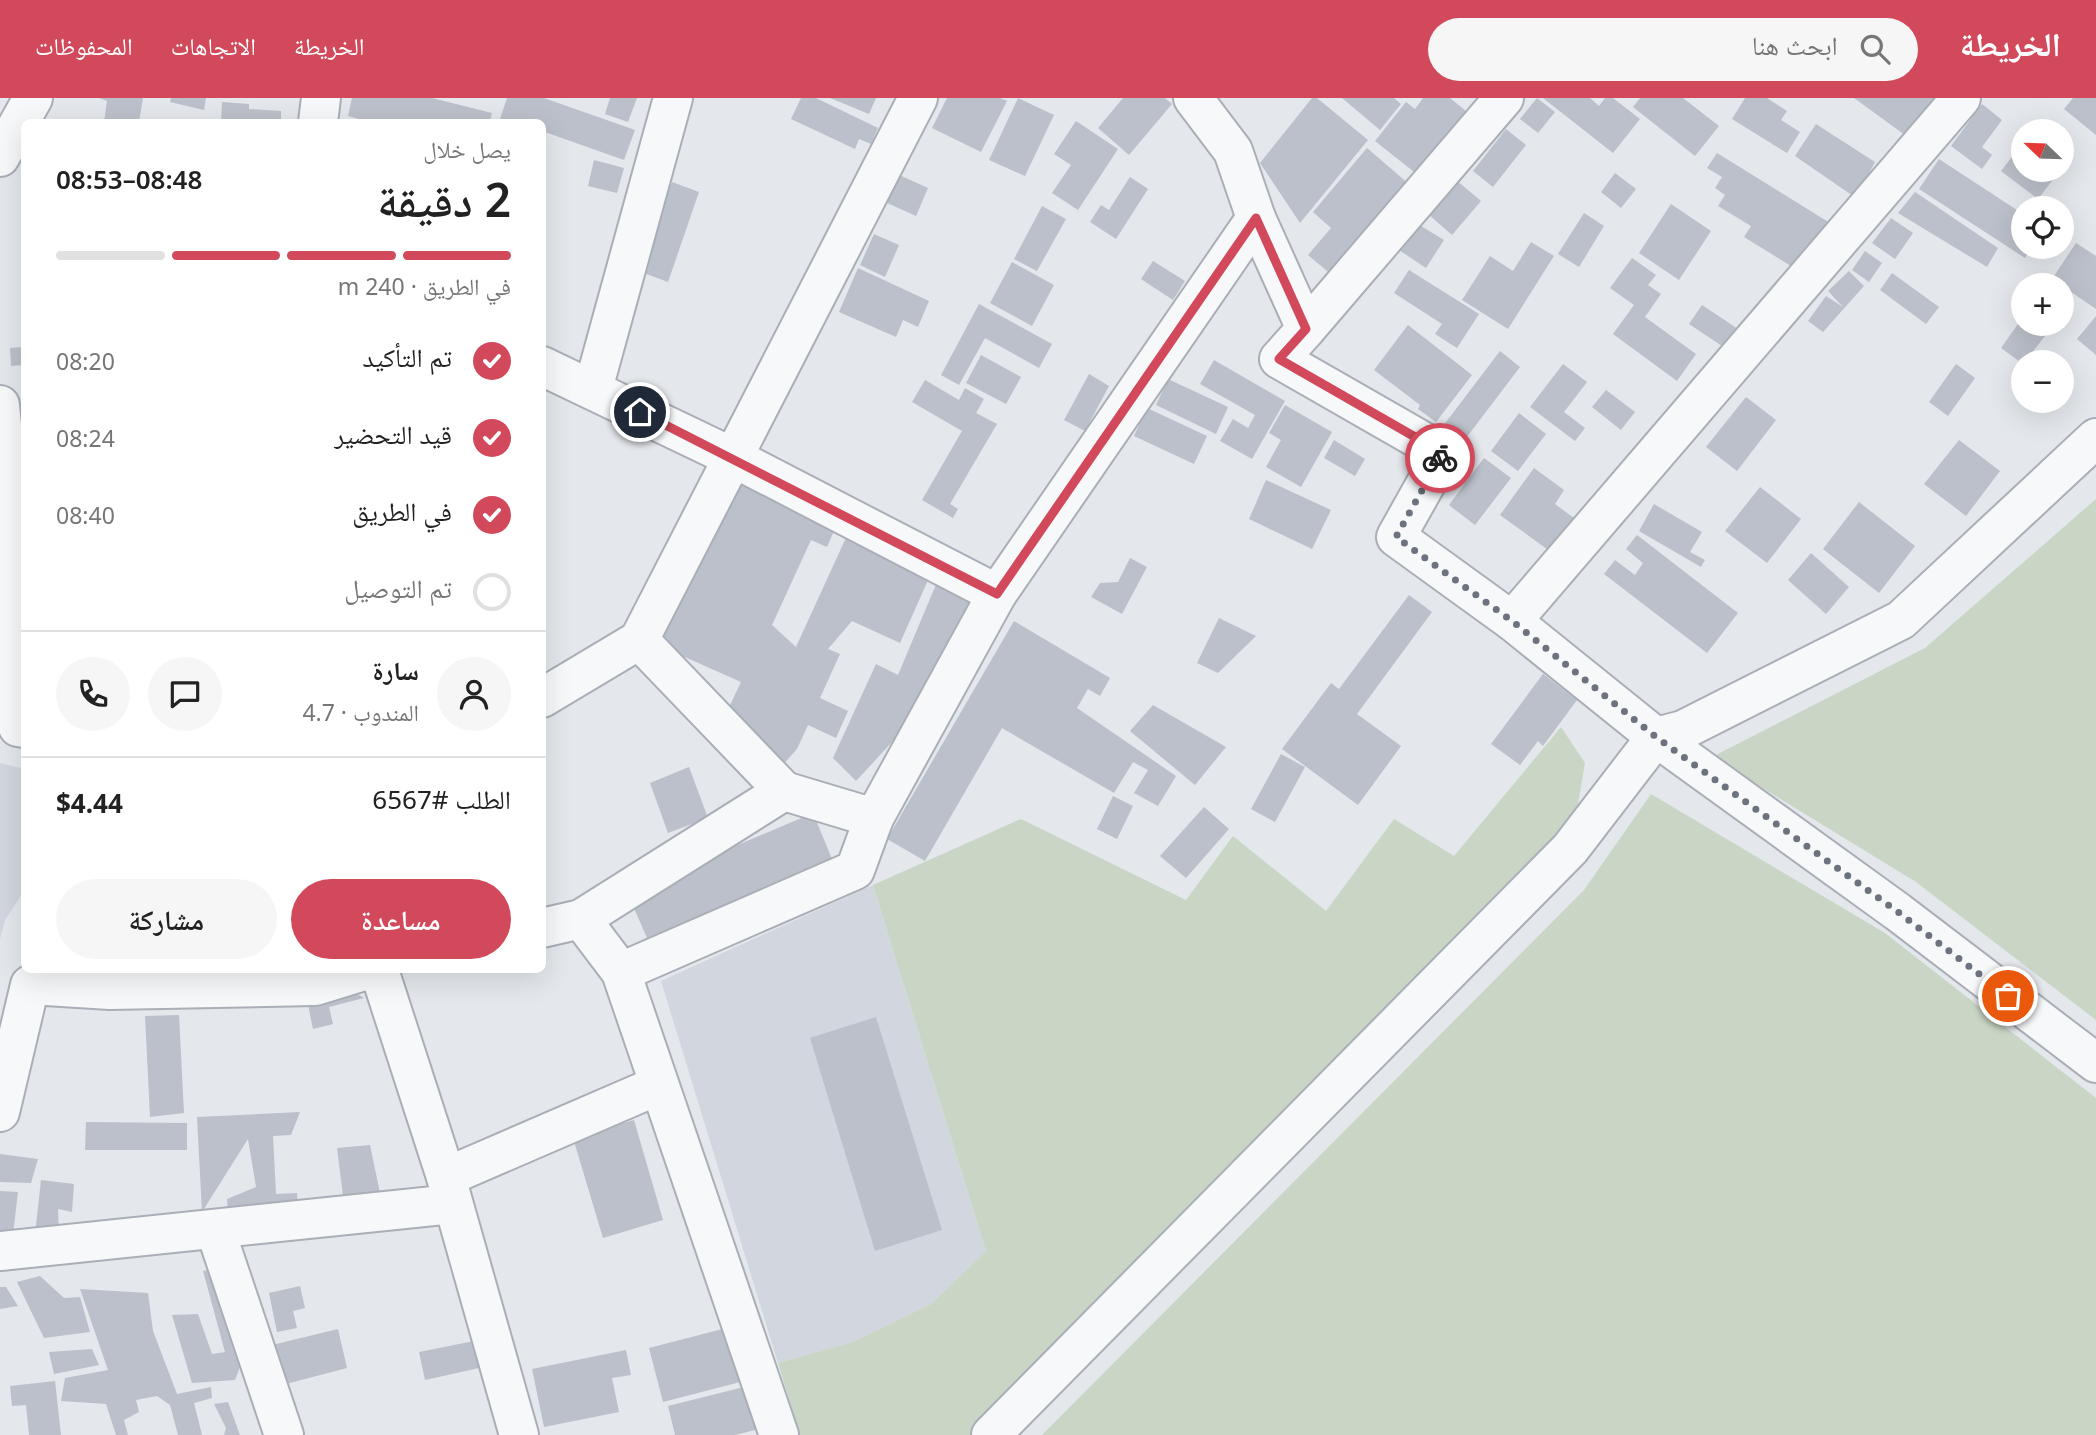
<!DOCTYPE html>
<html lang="ar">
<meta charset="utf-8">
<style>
:root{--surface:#fff;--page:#f6f6f6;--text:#222;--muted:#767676;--line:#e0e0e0;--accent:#d1495b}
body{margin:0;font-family:"Noto Sans","Noto Naskh Arabic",sans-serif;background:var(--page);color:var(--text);direction:rtl;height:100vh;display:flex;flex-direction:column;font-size:26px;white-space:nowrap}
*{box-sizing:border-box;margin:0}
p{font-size:23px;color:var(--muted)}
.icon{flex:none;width:38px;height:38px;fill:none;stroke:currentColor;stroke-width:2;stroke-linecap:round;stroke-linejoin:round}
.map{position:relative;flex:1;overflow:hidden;direction:ltr}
.panel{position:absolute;left:21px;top:21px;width:525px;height:854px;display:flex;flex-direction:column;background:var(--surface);border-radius:10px;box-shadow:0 7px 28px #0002;direction:rtl}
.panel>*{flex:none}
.needle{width:46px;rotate:293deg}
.fabs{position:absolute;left:2011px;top:21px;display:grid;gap:14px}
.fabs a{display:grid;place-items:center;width:63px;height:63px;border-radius:50%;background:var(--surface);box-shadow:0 7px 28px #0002;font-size:35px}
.pin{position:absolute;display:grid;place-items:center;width:60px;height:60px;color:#fff;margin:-30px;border:4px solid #fff;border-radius:50%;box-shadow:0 2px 7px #0007}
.courier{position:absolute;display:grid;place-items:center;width:70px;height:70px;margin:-35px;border:5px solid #d1495b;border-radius:50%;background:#fff;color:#222;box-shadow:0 2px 9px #0007}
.head em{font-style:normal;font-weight:600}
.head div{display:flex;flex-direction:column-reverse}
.head{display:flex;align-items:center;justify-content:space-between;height:119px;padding:0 35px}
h1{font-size:46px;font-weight:600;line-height:52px}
.bar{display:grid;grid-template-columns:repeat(4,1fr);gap:10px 7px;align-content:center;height:84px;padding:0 35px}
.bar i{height:9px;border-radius:5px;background:var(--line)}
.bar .current{background:var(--accent)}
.bar p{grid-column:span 4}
.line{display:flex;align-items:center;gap:18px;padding:0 35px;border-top:2px solid var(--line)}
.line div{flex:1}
.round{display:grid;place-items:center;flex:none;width:74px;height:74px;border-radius:37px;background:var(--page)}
ol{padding:0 35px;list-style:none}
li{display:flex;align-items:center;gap:21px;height:77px}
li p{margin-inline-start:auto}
li .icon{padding:7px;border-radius:50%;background:var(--accent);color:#fff;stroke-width:4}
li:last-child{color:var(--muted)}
li i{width:38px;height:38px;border:4px solid var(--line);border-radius:50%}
.primary-button{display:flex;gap:14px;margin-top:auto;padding:14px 35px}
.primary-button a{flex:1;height:80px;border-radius:42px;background:var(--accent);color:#fff;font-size:28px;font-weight:600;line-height:80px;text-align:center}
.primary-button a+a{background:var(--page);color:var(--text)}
header{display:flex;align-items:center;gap:42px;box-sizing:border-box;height:98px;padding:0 35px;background:var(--accent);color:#fff}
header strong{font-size:33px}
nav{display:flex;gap:38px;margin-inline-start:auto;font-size:24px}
.search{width:490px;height:63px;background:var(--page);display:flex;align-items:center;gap:18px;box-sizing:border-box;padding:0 24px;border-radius:38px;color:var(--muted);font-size:26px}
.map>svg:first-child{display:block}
.built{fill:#d2d6de}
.green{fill:#c9d6c5}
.building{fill:#bbc0ca}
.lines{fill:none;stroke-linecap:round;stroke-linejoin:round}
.street-casing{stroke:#a9aeb7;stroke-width:42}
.street{stroke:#f7f8fa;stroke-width:38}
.done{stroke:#6c737f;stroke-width:7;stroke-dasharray:0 12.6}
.route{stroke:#d1495b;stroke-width:9}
</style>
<header>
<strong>الخريطة</strong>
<div class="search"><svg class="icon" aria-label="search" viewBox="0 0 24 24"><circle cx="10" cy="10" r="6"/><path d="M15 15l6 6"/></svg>ابحث هنا</div>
<nav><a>الخريطة</a><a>الاتجاهات</a><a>المحفوظات</a></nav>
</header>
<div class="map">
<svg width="2096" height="1337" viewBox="0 0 2096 1337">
<rect width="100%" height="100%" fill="#e4e7ec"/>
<g class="built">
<polygon points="0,665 24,671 24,793 5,822 0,841"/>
<polygon points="873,787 986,1153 931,1206 853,1244 778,1265 661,883"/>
</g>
<g class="green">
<polygon points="2096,401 2096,922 1916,784 1712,659 1925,550"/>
<polygon points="1561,629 1585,665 1577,712 1515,790 971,1337 800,1337 778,1265 853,1244 931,1206 986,1153 873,787 1021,721 1186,802 1233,738 1326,813 1394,721 1454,758"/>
<polygon points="1651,696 1885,835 2096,1000 2096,1337 1042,1337 1584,792"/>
</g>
<g class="building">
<polygon points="99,0 143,0 139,24 104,24 107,3"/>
<polygon points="171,0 206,0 204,12 170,4"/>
<polygon points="352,0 432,0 492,15 490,24 369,24 348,18"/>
<polygon points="507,0 544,0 635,32 624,62 542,33 542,24 499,24"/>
<polygon points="610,0 637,0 628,24 605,16"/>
<polygon points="801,0 816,0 878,30 871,46 859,41 855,51 791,21"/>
<polygon points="830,0 876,0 869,16"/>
<polygon points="947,0 1000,0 1007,3 981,54 932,30"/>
<polygon points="1018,0 1054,17 1025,78 989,62"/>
<polygon points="1123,0 1165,0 1172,6 1129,57 1098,30"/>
<polygon points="1312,0 1317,0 1368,42 1300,125 1260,65"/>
<polygon points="1342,0 1394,0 1401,6 1380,32"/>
<polygon points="1423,0 1450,0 1473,19 1423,81 1375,43 1406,4 1415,11"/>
<polygon points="1537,0 1555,14 1538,35 1520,21"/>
<polygon points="1543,0 1590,0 1599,8 1605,0 1613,0 1640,21 1613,55"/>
<polygon points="1640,0 1683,0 1719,28 1695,58 1633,9"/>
<polygon points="1745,0 1767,0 1787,13 1781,22 1800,34 1787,55 1732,21"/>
<polygon points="1854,0 1937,0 1909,40"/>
<polygon points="2073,0 2096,0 2096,37 2064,11"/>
<polygon points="222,4 249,6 249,11 281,13 281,24 221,24"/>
<polygon points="1982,6 2002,22 1982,49 1992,57 1982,71 1951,48"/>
<polygon points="1076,23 1118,51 1078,112 1052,95 1071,67 1054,56"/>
<polygon points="1816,26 1875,64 1856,100 1795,58"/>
<polygon points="1506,31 1526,47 1493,89 1473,73"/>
<polygon points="2021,47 2023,72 2054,72 2058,75 2038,101 2001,73"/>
<polygon points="1367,50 1410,87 1333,178 1308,157 1331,130 1313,114"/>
<polygon points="1717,55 1830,125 1799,173 1744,139 1751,128 1718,108 1725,97 1715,90 1722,79 1707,70"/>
<polygon points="1939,61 2023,116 2023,149 2032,149 2025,160 1919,91"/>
<polygon points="594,62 624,70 617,95 588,88"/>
<polygon points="1615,75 1636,91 1621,110 1601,94"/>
<polygon points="897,76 928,90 916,118 885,104"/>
<polygon points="1130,79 1148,91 1116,141 1090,124 1101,107 1109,112"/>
<polygon points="1456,82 1481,103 1452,137 1428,116"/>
<polygon points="672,84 699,94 668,184 641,174"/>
<polygon points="1915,94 1998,150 1987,169 1898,115"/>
<polygon points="1671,106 1711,133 1679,182 1639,155"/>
<polygon points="1042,108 1066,121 1037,173 1014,161"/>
<polygon points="1584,115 1604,128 1579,169 1558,156"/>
<polygon points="1891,120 1913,135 1895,161 1872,145"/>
<polygon points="1416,125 1444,142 1426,170 1399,152"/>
<polygon points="874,136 899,147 885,179 860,167"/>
<polygon points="1531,144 1554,158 1508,231 1462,202 1490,158 1513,173"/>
<polygon points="2076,145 2096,158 2096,211 2052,181"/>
<polygon points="1865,153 1882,165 1869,184 1852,172"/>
<polygon points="1632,160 1656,177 1648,187 1661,196 1645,219 1696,256 1677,283 1613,236 1634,207 1610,190"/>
<polygon points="1153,163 1185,183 1173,202 1141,181"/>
<polygon points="1012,164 1054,187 1032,228 990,205"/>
<polygon points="858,170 929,203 918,229 903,222 896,239 839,214"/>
<polygon points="1409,172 1479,216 1457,250 1435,236 1442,226 1394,195"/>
<polygon points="1849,173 1864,188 1823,234 1808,223 1826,198 1843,209 1828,193"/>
<polygon points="1892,175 1939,209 1926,226 1880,192"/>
<polygon points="979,206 1052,246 1039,270 985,240 959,287 941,277"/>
<polygon points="1702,207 1741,233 1728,252 1689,226"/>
<polygon points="2096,218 2096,257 2077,241"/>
<polygon points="2023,219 2023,226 2040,226 2049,233 2023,266 2001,250"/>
<polygon points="1408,227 1472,277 1436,324 1418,311 1420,307 1374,272"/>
<polygon points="24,249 24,267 11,268 10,250"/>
<polygon points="1500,253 1520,269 1460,348 1440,332"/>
<polygon points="981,257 1021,279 1006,306 966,285"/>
<polygon points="1214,262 1285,303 1252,361 1220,343 1233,321 1248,330 1255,317 1200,286"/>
<polygon points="1563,266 1587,284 1564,314 1585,330 1575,343 1530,309"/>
<polygon points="1956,266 1975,280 1948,318 1929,304"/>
<polygon points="1089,276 1109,288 1085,333 1064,322"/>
<polygon points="1168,281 1228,309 1216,336 1156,307"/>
<polygon points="925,282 959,302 965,290 984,301 976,315 997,326 950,406 958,411 953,420 922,402 962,333 912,304"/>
<polygon points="1606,292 1635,314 1621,332 1592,309"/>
<polygon points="1746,299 1776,322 1737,373 1706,349"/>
<polygon points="1285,307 1332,334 1301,389 1266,369 1281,342 1269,335"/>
<polygon points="1147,310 1207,338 1194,366 1134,338"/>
<polygon points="1519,315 1546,336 1518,373 1491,353"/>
<polygon points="1334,342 1365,361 1355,378 1324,360"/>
<polygon points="1959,342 2000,373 1966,418 1924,386"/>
<polygon points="1484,360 1511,380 1475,427 1449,407"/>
<polygon points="735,368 838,424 827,449 811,442 772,527 796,549 849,433 933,471 900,545 852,523 828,551 840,556 820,600 848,613 836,640 808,627 797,651 779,671 723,622 741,584 660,548"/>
<polygon points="1534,370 1564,392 1555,406 1582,426 1558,459 1500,417"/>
<polygon points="1266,382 1331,412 1312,451 1249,421"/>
<polygon points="1760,389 1801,421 1767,465 1725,433"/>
<polygon points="1859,404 1915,448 1879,495 1823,451"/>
<polygon points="1654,406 1702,434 1690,454 1705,462 1701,469 1639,433"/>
<polygon points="1637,437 1738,515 1707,555 1604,476 1615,462 1635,477 1643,465 1626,451"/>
<polygon points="1811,455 1849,489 1826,516 1788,482"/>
<polygon points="1130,460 1147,469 1122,516 1091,499 1100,485 1118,484"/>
<polygon points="940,477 982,500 906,629 856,683 833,660 876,566 898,577"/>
<polygon points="1409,497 1432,514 1357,616 1401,648 1358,707 1282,651 1331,585 1339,591"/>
<polygon points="1219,520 1256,538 1218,575 1197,565"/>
<polygon points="1014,523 1110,580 1100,598 1088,591 1077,610 1176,678 1158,708 1134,695 1148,672 1133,664 1114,695 1002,630 925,763 887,741"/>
<polygon points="1543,576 1577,602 1543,648 1538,643 1520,667 1491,646"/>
<polygon points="1153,607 1226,649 1195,687 1130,633"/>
<polygon points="1281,656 1305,669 1275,724 1251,711"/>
<polygon points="689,669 708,720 668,735 650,685"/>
<polygon points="1113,698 1133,708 1117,741 1097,731"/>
<polygon points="1204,709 1229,731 1186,780 1160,758"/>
<polygon points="813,715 832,761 647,840 627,794"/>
<polygon points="345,888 364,900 329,909 333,926 313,931 306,897"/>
<polygon points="179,917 184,1015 150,1019 145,918"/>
<polygon points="876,919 942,1132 875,1153 810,940"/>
<polygon points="300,1014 291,1037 273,1038 276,1096 297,1095 298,1109 228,1113 227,1101 256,1089 248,1041 202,1114 197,1019"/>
<polygon points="634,1022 663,1122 603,1140 573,1040"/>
<polygon points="86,1024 187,1025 187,1052 85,1052"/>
<polygon points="370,1047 381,1100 344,1106 337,1050"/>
<polygon points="0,1056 38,1061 31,1085 0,1084"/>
<polygon points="41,1082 74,1086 72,1114 58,1111 59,1135 35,1136"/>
<polygon points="0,1093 18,1094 12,1145 0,1144"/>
<polygon points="216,1170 243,1261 235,1282 192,1285 172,1217 198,1216 212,1256 225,1254 203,1173"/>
<polygon points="40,1178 64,1200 80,1199 90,1234 44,1240 17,1184"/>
<polygon points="300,1188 305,1210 293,1213 297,1230 277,1234 269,1195"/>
<polygon points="0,1189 6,1189 18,1208 0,1211"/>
<polygon points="80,1191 148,1195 153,1233 177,1296 211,1289 212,1300 194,1305 202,1337 178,1337 170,1307 157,1298 136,1302 139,1314 124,1322 128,1337 116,1337 106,1306 61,1303 65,1280 108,1272"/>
<polygon points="734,1228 748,1282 663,1304 649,1250"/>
<polygon points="338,1231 347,1270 282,1287 272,1247"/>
<polygon points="474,1243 479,1270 425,1282 419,1254"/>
<polygon points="92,1251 99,1267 54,1276 49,1254"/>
<polygon points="626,1252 631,1277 612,1280 619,1314 544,1329 532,1271"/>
<polygon points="55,1283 61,1337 29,1337 26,1307 12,1308 10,1288"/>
<polygon points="752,1287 763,1330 735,1337 675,1337 668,1308"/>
<polygon points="228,1304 240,1337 224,1337 226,1330 214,1306"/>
</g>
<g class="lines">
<defs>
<g id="street">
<polyline points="318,24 321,0"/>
<polyline points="0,59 33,0"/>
<polyline points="1306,231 1504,0"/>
<polyline points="542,268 734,360 997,496"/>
<polyline points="593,291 673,0"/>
<polyline points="0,307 19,501 18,629 24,630"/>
<polyline points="1512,523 1961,0"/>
<polyline points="542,600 639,542"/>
<polyline points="1656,639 1898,814 2096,965"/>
<polyline points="1656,639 1683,632 1901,522 2096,340"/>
<polyline points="784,693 639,542 918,0"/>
<polyline points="581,821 621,874 779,1337"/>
<polyline points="542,830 581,821 784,693 874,720 997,496 1256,120"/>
<polyline points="379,872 446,1079 519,1337"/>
<polyline points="621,874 855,772 874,720"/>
<polyline points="0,1014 30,887 110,892 315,888 367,872"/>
<polyline points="446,1079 659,987"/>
<polyline points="215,1131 284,1337"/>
<polyline points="0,1153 453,1106"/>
<polyline points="991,1337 1570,751 1656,639 1512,523 1396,439 1443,355 1279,261 1306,231 1256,120 1233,53 1193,0"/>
</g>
</defs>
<use href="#street" class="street-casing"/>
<use href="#street" class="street"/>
</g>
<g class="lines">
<polyline class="done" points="1440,360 1396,439 1512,523 1656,639 1898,814 2008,898"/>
<polyline class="route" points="640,314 997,496 1256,120 1306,231 1279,261 1443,355 1440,360"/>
</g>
</svg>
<div class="fabs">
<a><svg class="needle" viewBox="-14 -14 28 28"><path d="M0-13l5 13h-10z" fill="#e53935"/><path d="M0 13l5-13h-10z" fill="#767676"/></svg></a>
<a><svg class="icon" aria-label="locate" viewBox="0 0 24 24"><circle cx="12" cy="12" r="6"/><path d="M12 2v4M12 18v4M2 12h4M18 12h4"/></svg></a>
<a>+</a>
<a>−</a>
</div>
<div class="pin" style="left:2008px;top:898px;background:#ea580c"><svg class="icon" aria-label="bag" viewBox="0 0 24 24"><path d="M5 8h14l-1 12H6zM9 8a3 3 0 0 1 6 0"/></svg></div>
<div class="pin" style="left:640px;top:314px;background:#1f2937"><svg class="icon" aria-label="home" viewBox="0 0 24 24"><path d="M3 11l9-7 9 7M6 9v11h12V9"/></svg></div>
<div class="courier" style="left:1440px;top:360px"><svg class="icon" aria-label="bike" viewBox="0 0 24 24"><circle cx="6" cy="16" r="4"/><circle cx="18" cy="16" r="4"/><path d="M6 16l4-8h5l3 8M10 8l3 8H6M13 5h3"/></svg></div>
<section class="panel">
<div class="head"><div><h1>2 دقيقة</h1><p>يصل خلال</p></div><em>08:48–08:53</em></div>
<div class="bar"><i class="current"></i><i class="current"></i><i class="current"></i><i></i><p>في الطريق · 240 m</p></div>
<ol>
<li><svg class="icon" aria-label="check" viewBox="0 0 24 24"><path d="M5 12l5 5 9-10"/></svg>تم التأكيد<p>08:20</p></li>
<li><svg class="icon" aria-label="check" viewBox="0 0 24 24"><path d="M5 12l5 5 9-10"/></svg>قيد التحضير<p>08:24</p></li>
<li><svg class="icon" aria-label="check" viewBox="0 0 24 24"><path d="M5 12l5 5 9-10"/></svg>في الطريق<p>08:40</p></li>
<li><i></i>تم التوصيل</li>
</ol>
<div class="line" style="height:126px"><a class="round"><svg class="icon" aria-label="person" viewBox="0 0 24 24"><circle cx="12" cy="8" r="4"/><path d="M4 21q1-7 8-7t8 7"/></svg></a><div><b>سارة</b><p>المندوب · 4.7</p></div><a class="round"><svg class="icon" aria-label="chat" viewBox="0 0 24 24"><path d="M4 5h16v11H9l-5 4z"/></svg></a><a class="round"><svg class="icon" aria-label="phone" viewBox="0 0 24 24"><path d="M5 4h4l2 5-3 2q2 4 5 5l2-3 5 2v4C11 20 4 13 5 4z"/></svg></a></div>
<div class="line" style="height:91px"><div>الطلب #6567</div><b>$4.44</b></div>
<div class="primary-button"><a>مساعدة</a><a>مشاركة</a></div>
</section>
</div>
